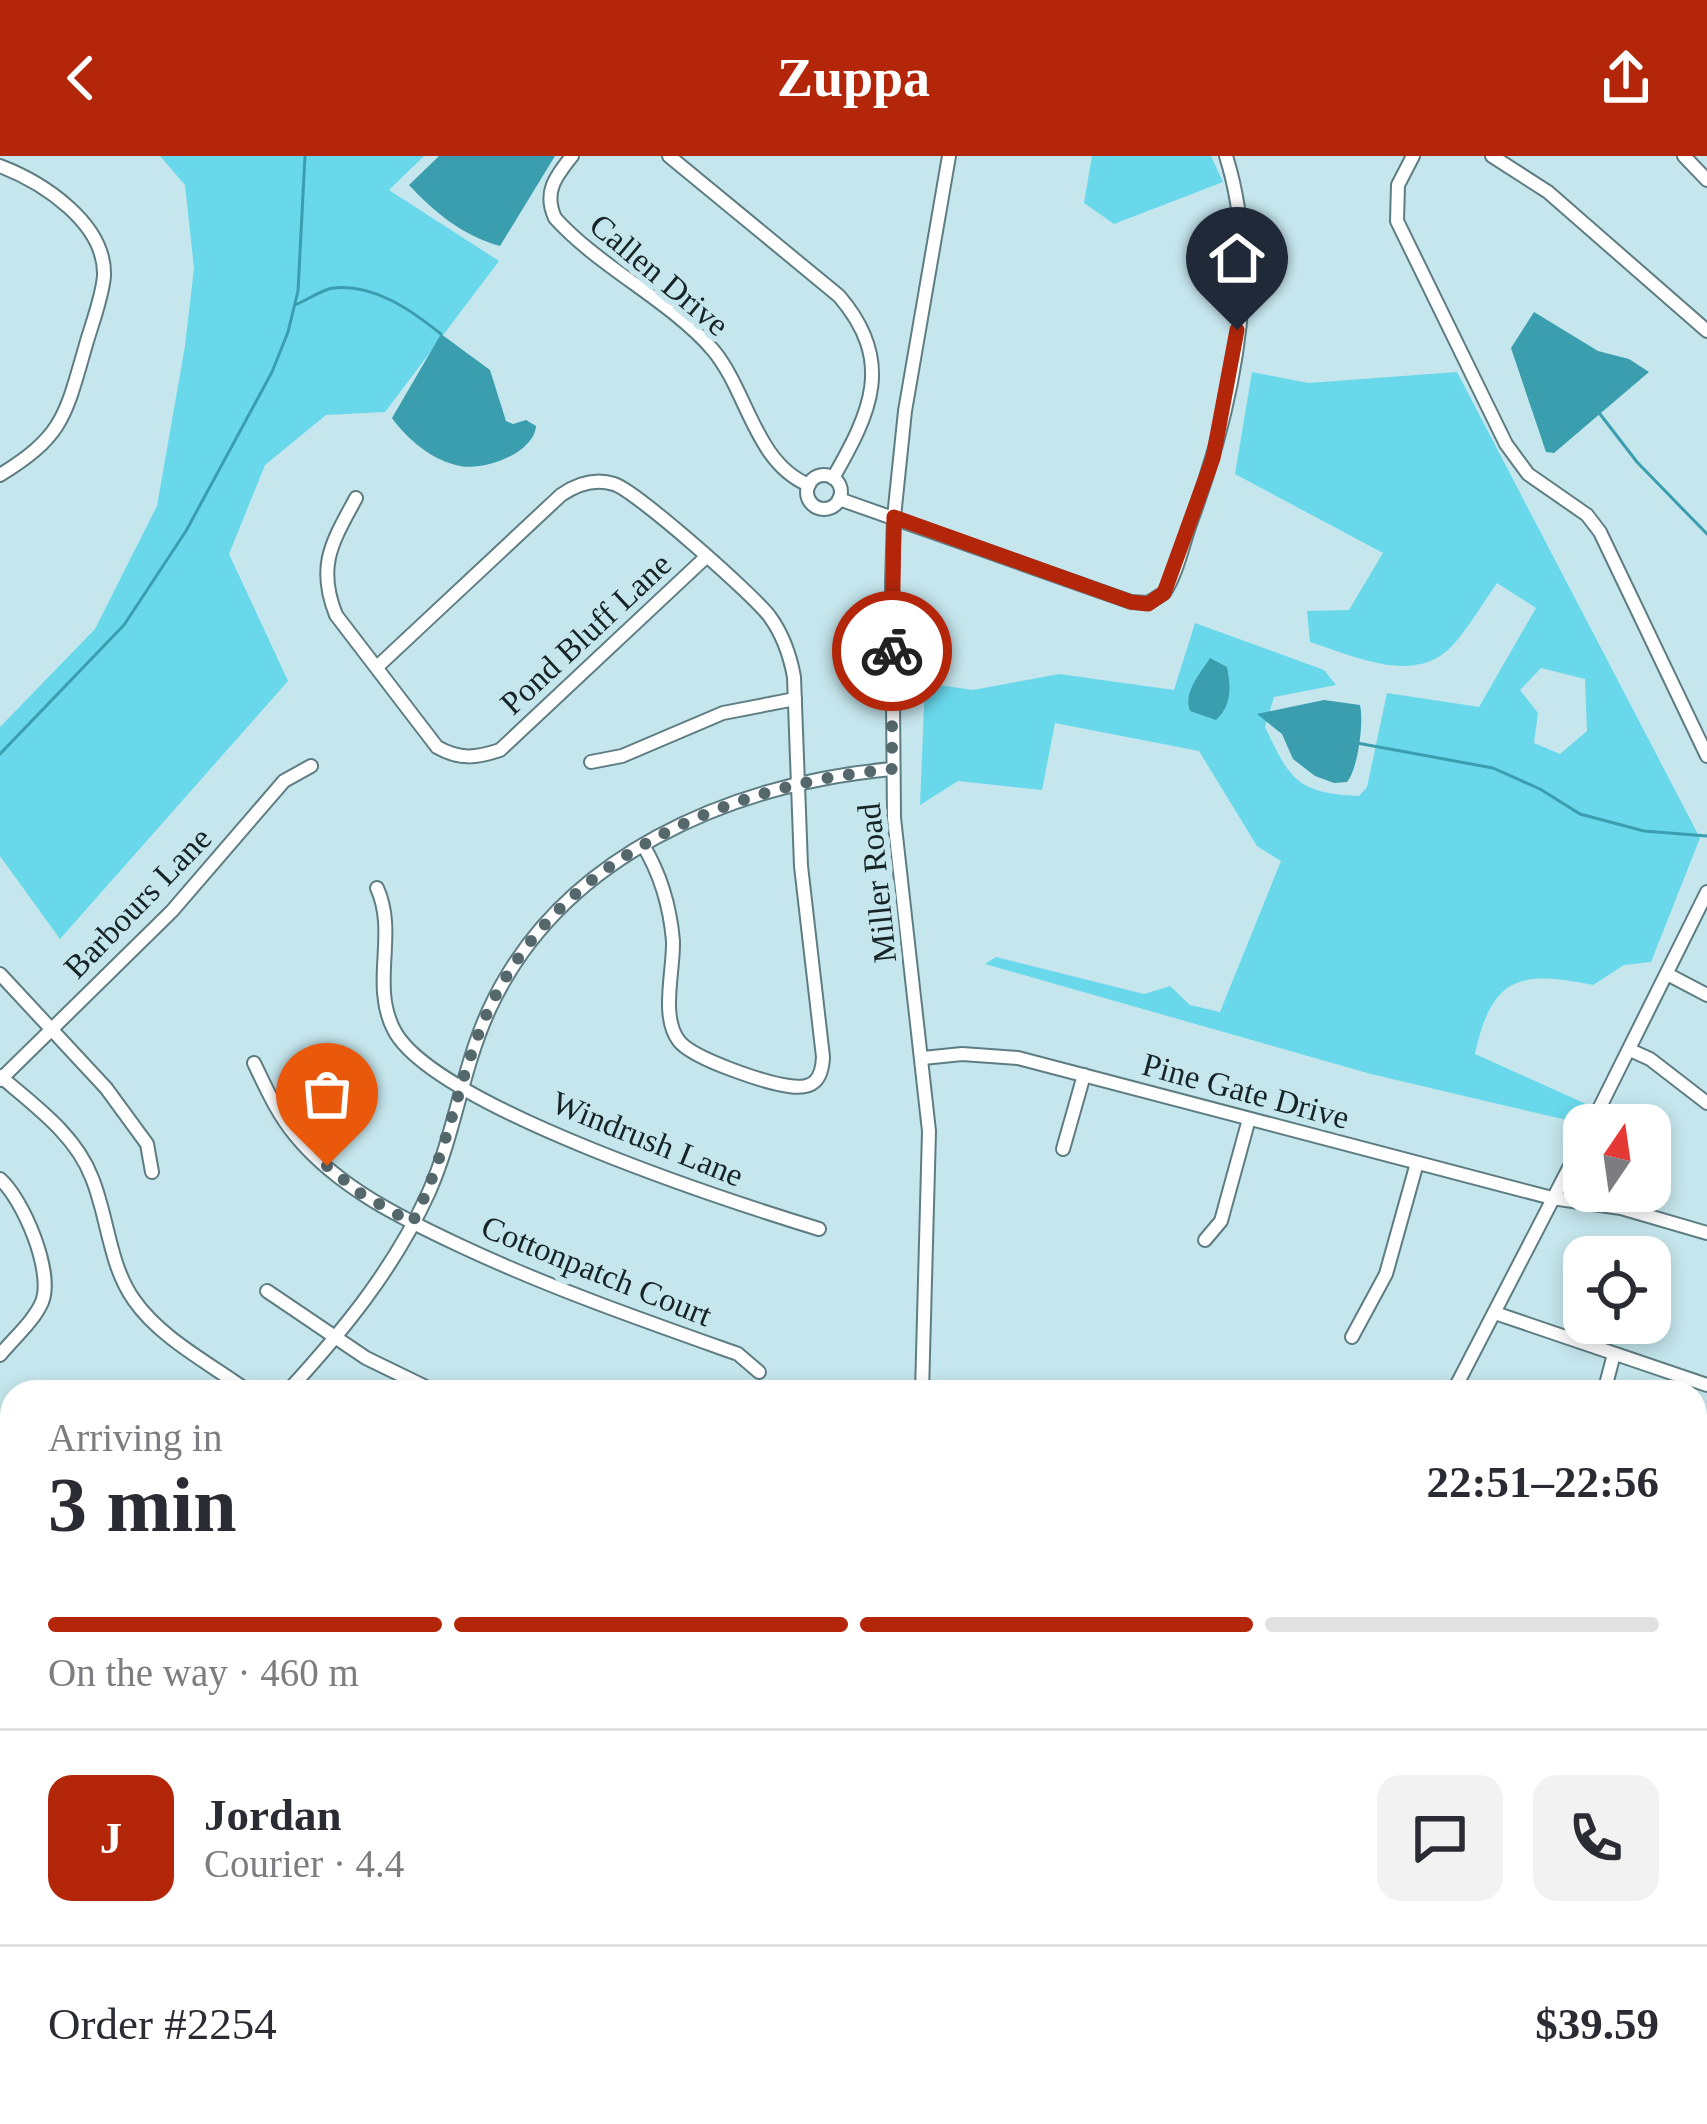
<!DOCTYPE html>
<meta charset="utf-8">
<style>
:root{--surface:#fff;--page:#f2f2f3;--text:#2b2b33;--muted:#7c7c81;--line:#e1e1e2;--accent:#b3260a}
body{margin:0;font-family:Georgia,serif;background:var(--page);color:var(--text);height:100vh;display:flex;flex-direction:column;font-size:45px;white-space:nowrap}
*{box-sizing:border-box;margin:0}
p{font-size:39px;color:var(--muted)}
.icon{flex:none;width:66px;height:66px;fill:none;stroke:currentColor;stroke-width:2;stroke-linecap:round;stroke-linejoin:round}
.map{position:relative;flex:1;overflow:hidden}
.sheet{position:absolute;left:0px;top:1224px;width:1707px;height:744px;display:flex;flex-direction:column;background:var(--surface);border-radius:36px 36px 0 0;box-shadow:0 6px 18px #0003}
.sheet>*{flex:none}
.needle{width:78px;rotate:13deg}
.fabs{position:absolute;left:1563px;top:948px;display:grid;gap:24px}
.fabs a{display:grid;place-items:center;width:108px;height:108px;border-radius:24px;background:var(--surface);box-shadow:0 6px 18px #0003;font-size:60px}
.pin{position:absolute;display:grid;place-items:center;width:102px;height:102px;color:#fff;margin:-123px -51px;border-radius:50% 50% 50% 0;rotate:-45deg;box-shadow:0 0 12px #0007}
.pin .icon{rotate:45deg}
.courier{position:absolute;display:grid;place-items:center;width:120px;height:120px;margin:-60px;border:9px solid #b3260a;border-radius:50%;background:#fff;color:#222;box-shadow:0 3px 15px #0007}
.overview em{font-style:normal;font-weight:700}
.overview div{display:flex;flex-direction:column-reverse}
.overview{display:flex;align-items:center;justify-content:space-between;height:204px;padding:0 48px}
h1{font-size:78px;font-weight:700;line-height:90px}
.bar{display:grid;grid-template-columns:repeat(4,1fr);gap:18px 12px;align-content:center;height:144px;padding:0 48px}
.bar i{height:15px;border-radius:9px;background:var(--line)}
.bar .active{background:var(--accent)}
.bar p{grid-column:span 4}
.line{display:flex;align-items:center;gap:30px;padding:0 48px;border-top:3px solid var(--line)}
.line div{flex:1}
.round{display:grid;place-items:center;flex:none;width:126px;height:126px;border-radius:24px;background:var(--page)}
header{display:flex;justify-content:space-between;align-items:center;height:156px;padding:0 48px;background:var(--accent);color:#fff;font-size:54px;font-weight:700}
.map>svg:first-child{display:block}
.green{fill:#69d8eb;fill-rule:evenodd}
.water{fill:#3b9eae}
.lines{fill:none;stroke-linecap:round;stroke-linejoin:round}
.stream{stroke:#3b9eae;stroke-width:3}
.minor-casing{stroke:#5e7d83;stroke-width:16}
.minor{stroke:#fff;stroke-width:12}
.done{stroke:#54686c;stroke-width:12;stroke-dasharray:0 21.6}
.route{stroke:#b3260a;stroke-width:15}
.labels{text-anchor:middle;stroke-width:12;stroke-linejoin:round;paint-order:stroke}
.street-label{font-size:33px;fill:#172426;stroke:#c5e6ed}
</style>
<header><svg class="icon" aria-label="back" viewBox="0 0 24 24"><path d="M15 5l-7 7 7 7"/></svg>Zuppa<svg class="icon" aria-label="share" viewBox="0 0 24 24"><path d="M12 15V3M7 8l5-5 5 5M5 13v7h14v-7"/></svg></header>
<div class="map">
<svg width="1707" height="1968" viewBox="0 0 1707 1968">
<rect width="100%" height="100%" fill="#c5e6ed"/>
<g class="green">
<polygon points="160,0 424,0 389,34 499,105 385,256 326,259 265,309 229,398 288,525 60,783 0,700 0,571 95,473 157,350 185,190 194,112 185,29"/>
<polygon points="1092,0 1211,0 1223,26 1114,68 1084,47"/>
<path d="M 1252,216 L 1308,227 L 1457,216 L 1700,682 L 1651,806 L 1624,809 L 1593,829 C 1522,815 1492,818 1475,898 L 1586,948 L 1571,965 L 1371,918 L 985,808 L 996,801 L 1144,838 L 1170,830 L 1190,849 L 1220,856 L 1281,705 L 1257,690 L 1199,595 L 1055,567 L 1042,634 L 958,625 L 920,649 L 925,527 L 973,534 L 1059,518 L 1174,534 L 1195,467 L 1324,514 L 1336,529 L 1274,541 L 1265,571 C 1290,624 1297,637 1359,640 L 1367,631 L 1387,537 L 1479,551 L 1536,452 L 1497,427 C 1483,447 1469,471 1453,489 C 1415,531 1353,499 1310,486 L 1307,455 L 1349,454 L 1383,397 L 1235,318 ZM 1541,512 L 1585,523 L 1587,575 L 1560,598 L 1534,587 L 1538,557 L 1520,534 Z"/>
</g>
<g class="water">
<path d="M 439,0 L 555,0 L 500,90 C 463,80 434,56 409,29 Z"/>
<polygon points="1534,156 1598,195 1629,203 1649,216 1554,297 1546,296 1511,192"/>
<path d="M 441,178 L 490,214 L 506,265 L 513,268 L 526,264 L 536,270 C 534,297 485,315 460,310 C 433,305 407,283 392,262 Z"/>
<path d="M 1210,502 L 1227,511 C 1231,532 1232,549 1216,564 L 1190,555 C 1183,536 1200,518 1210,502 Z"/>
<path d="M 1324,544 L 1360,549 C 1364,566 1358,613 1347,626 L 1334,627 L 1315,620 L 1293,603 L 1282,578 L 1257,558 Z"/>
</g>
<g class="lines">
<g class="stream">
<path d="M 297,148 C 309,143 321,134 333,132 C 375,128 411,154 441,178"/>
<polyline points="1600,258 1637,306 1707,378"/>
<polyline points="1357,587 1493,612 1540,633 1580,658 1644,675 1707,680"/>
<polyline points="0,598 124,469 186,375 272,216 288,176 298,135 305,0"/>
</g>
<defs>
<g id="minor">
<path d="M 572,0 C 556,20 543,36 555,62 C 599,111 671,145 713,194 C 748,236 755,307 809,329"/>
<path d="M 669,0 L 839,140 C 895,205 871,256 833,322"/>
<polyline points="1413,0 1398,29 1397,65 1506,288 1528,318 1587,359 1600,376 1707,600"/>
<polyline points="1492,0 1548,36 1707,175"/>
<polyline points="1684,0 1707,24"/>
<path d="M 0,10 C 42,26 106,67 104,120 C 102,143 91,170 85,192 C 65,261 63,280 0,319"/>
<circle cx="824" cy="336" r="17"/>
<path d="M 356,342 C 333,385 316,409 336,459 L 437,591 C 460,604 476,602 500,594 L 706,401"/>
<path d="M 839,343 L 1131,446 L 1148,447 L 1164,437 C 1177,417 1182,391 1190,368 C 1232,255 1263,118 1226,0"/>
<path d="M 377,511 L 561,339 C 577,328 595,322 614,328 C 635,334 755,440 770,461 C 783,479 790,499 794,521 L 801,710 L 823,901 C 822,924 813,934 789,930 C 766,927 693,903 679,885 C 660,861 674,814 673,785 C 670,750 661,719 643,689"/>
<polyline points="591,606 622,600 723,557 795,543"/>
<path d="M 377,732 C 398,778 370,828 394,874 C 433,950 731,1046 819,1073"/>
<polyline points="0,818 106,932 147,988 152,1016"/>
<polyline points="1669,819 1707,839"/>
<polyline points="1630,894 1650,903 1707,947"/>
<polyline points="923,902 962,898 1018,902 1552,1042 1621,1052 1707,1077"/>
<path d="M 254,907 C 266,932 277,957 295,979 C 338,1032 403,1063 463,1091 C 553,1133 645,1165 738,1198 L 759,1216"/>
<path d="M 0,920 C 34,949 76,979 92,1022 C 108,1061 109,1109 134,1144 C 161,1183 211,1208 249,1236"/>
<polyline points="0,924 172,755 284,625 311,610"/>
<polyline points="1591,969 1707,736"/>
<polyline points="1063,993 1084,919"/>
<path d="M 0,1023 C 23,1043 54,1116 42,1146 C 34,1165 13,1183 0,1199"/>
<polyline points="1205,1084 1221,1065 1249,963"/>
<polyline points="267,1135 366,1202 436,1236"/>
<polyline points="1495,1157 1707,1229"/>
<polyline points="1352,1181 1386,1118 1417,1007"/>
<path d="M 287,1236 C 343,1175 394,1113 429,1036 C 455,977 462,913 489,854 C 560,699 731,628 892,613"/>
<polyline points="922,1236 929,975 894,662 892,426 894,361 905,255 949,0"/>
<polyline points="1453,1236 1584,983"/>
<polyline points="1604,1236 1614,1198"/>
<polyline points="0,1423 12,1409"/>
<polyline points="1695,1577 1707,1574"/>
<polyline points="0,1683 12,1669"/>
<polyline points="200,1956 224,1968"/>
<polyline points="426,1956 427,1968"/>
<polyline points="601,1956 603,1968"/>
<polyline points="848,1956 869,1968"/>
<polyline points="943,1956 943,1968"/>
<polyline points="1199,1956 1234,1968"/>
<polyline points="53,1968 57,1956"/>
<polyline points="227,1968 238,1956"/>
<polyline points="814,1968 819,1956"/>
<polyline points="1077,1968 1082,1956"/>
<polyline points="1433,1968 1439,1956"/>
<polyline points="1606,1968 1609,1956"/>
</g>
</defs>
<use href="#minor" class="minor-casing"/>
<use href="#minor" class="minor"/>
</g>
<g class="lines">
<path class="done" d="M 327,1010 L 360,1037 L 412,1067 C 448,999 457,923 489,853 C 561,699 732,628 892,613 L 892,495"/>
<polyline class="route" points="892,495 894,361 1131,446 1148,448 1164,437 1213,302 1237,174"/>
</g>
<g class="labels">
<g class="street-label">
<text transform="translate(660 118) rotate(40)" y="12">Callen Drive</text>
<text transform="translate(585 477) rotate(-43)" y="12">Pond Bluff Lane</text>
<text transform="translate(876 727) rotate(-96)" y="12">Miller Road</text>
<text transform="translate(137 746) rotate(-46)" y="12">Barbours Lane</text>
<text transform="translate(1246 934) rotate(15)" y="12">Pine Gate Drive</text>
<text transform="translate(648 982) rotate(22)" y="12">Windrush Lane</text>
<text transform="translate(597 1114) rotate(22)" y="12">Cottonpatch Court</text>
</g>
</g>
</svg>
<div class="fabs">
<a><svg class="needle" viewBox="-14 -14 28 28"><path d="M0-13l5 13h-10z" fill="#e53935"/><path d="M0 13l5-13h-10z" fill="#7c7c81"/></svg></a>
<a><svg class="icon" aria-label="locate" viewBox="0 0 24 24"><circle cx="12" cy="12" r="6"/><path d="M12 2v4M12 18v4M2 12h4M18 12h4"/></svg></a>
</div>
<div class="pin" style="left:327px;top:1010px;background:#ea580c"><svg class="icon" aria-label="bag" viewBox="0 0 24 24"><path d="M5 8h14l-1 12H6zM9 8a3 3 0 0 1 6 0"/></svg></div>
<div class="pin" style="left:1237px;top:174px;background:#1f2937"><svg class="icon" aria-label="home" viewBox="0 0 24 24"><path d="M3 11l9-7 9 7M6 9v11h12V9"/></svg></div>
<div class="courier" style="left:892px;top:495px"><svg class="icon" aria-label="bike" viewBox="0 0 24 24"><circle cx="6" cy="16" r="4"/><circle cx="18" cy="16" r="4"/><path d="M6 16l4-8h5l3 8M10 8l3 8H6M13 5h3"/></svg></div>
<section class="sheet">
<div class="overview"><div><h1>3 min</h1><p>Arriving in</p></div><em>22:51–22:56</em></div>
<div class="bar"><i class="active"></i><i class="active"></i><i class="active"></i><i></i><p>On the way · 460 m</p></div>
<div class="line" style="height:216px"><b class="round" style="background:var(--accent);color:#fff">J</b><div><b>Jordan</b><p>Courier · 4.4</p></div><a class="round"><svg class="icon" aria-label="chat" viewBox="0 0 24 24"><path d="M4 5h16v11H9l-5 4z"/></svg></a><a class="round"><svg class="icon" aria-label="phone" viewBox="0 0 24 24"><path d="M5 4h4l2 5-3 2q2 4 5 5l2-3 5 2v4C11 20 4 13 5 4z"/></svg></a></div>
<div class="line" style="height:156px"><div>Order #2254</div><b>$39.59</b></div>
</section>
</div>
